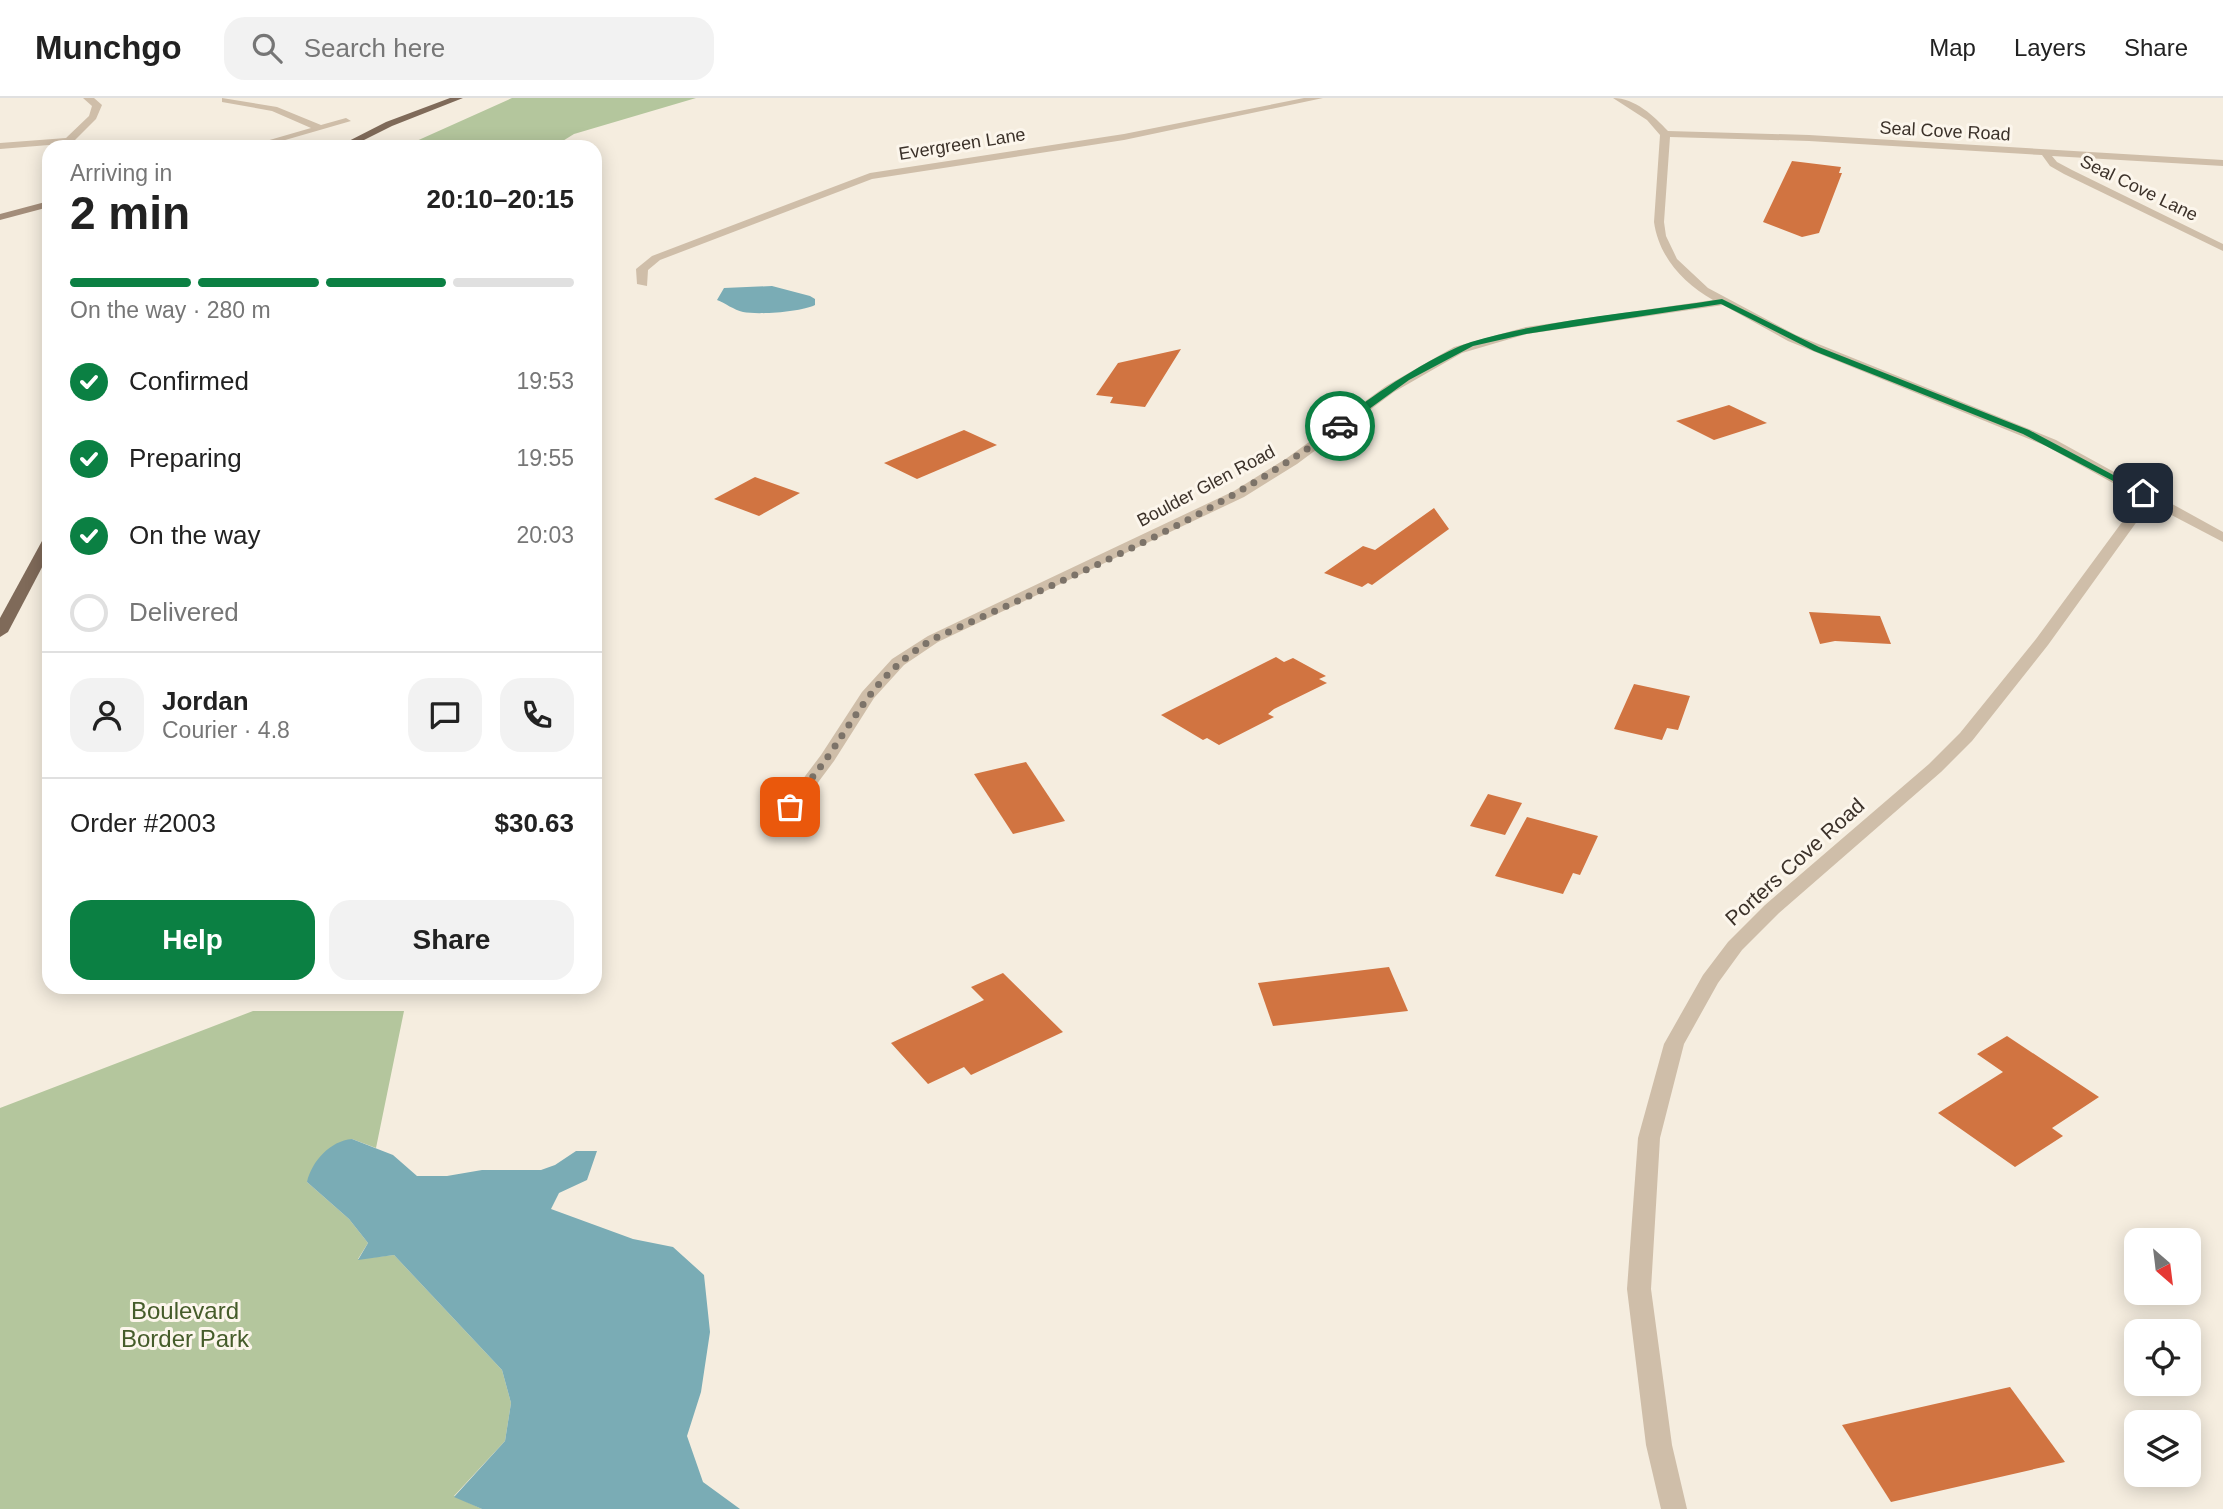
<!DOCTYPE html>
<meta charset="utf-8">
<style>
:root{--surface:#fff;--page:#f2f2f2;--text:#222;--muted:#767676;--line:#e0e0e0;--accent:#0b8043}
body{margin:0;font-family:Arial,sans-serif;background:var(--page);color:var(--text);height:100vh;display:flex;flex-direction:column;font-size:26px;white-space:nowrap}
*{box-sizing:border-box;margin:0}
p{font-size:23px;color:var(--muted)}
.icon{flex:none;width:38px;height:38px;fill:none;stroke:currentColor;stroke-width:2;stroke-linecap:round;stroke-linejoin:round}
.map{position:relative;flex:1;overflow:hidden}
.panel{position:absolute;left:42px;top:42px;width:560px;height:854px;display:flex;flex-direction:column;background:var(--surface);border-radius:21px;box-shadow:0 4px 18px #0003}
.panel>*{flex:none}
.needle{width:46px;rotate:152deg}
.buttons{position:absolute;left:2124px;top:1130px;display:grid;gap:14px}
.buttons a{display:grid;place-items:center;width:77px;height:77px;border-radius:14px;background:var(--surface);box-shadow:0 4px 18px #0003;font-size:35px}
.pin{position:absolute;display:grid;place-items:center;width:60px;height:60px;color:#fff;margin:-30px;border-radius:14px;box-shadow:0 4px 10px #0006}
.courier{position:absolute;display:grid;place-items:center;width:70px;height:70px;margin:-35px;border:5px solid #0b8043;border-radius:50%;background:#fff;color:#222;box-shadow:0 2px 9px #0007}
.headline em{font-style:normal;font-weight:800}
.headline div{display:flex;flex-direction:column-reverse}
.headline{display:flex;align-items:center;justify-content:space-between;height:119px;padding:0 28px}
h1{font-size:46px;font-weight:800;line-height:52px}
.bar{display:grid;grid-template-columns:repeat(4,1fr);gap:10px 7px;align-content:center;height:84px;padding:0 28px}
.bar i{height:9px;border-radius:5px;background:var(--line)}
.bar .selected{background:var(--accent)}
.bar p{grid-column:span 4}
.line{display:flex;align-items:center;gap:18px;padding:0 28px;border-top:2px solid var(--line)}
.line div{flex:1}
.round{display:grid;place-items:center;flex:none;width:74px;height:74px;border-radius:21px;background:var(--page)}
ol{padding:0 28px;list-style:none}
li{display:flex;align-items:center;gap:21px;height:77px}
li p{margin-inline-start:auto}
li .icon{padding:7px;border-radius:50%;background:var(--accent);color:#fff;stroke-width:4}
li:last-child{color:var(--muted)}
li i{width:38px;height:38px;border:4px solid var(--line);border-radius:50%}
.primary-button{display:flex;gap:14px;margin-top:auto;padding:14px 28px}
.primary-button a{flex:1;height:80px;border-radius:21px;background:var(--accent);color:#fff;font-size:28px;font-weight:800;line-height:80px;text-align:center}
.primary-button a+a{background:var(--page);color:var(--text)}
header{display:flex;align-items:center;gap:42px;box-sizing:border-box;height:98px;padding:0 35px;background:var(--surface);border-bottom:2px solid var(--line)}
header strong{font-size:33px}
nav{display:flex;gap:38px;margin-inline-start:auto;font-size:24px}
.search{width:490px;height:63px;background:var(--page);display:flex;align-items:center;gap:18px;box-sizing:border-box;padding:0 24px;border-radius:21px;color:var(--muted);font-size:26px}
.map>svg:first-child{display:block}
.green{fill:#b4c69d}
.water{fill:#7aacb5}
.building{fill:#d17441}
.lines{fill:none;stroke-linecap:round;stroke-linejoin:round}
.lane{fill:#cfbea9;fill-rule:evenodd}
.street{fill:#cfbea9;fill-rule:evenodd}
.secondary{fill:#a38d7a;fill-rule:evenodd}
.primary{fill:#7f6a59;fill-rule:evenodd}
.route{fill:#0b8043}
.done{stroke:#7c7369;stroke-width:7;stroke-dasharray:0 12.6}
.labels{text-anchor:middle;stroke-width:6;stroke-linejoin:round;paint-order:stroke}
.far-street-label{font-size:18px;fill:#3b3129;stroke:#fcf6ec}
.street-label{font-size:21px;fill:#3b3129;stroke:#fcf6ec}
.near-park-label{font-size:24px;fill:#455c2a;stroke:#fcf6ec}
</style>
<header>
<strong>Munchgo</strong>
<div class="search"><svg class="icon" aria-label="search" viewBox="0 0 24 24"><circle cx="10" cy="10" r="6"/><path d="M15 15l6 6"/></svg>Search here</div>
<nav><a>Map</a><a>Layers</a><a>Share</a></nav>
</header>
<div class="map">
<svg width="2223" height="1411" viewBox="0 0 2223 1411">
<rect width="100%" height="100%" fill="#f5eddf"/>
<g class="green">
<polygon points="512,0 696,0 574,36 553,49 403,49"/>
<polygon points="253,913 404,913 376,1050 352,1041 307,1084 349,1121 368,1145 358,1161 394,1157 502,1272 511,1305 505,1343 454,1398 482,1411 0,1411 0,1010"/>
</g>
<g class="water">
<path d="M 772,188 L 810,198 L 815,201 L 815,207 C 801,214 758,217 743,214 C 734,212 725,205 717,202 L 724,190 Z"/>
<path d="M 352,1041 L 393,1057 L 417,1078 L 447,1078 L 482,1072 L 541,1072 L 555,1067 L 576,1053 L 597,1053 L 587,1082 L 559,1095 L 551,1111 L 633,1141 L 673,1149 L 704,1177 L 710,1234 L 701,1294 L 687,1338 L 703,1384 L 740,1411 L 482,1411 L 454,1399 L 505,1343 L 511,1305 L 502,1272 L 394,1157 L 358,1162 L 368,1145 L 349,1121 L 307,1084 C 312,1063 330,1043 352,1041 Z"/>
</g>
<g class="building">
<polygon points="1792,63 1841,69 1839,75 1842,75 1819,135 1802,139 1763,124"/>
<polygon points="1181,251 1145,309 1110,305 1113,299 1096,297 1118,265"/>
<polygon points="1729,307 1767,325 1714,342 1676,323"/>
<polygon points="964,332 997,347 917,381 884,365"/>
<polygon points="755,379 800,395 759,418 714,401"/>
<polygon points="1434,410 1449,431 1372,487 1368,485 1362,489 1324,475 1363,448 1375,452"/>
<polygon points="1809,514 1880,518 1891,546 1835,543 1820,546"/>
<polygon points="1276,559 1284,564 1293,560 1326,578 1319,581 1327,585 1274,611 1268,616 1274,619 1219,647 1207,640 1203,642 1161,617"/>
<polygon points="1634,586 1690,598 1678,632 1667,630 1662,642 1614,631"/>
<polygon points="1026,664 1065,723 1013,736 974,676"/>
<polygon points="1488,696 1522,705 1505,737 1470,728"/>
<polygon points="1527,719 1598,738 1580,777 1573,775 1563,796 1495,778"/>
<polygon points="1389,869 1408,913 1273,928 1258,885"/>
<polygon points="1003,875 1063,934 971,977 964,969 928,986 891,945 984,902 971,889"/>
<polygon points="2007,938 2099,999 2052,1030 2063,1038 2015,1069 1938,1015 2003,974 1977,956"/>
<polygon points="2010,1289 2065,1364 1891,1404 1842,1327"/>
</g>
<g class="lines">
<polygon class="lane" points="83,0 94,0 102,7 96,21 68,49 58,49 61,46 0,51 0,45 66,40 89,18 92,8"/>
<g class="street">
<polygon points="222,0 277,9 321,27 346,20 351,23 261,49 245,49 311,30 272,13 222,4"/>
<polygon points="1304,0 1323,0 1124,42 872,81 660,162 648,172 647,188 637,186 636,171 652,158 870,75 1124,36"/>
<path d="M 1613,0 C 1635,0 1654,18 1668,33 L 1809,37 L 2223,62 L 2223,68 L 2052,58 L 2057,64 L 2072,72 L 2223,146 L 2223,153 L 2064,76 L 2050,68 L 2042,57 L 1809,43 L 1670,39 L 1664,124 L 1666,138 L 1677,161 L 1708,190 L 1796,237 L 2056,342 L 2223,434 L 2223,444 L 2160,411 L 2148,414 L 2138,422 L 2048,547 L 1972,643 L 1941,674 L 1779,815 L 1742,852 L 1718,885 L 1684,946 L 1660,1040 L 1651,1191 L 1672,1347 L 1687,1411 L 1661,1411 L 1646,1347 L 1627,1191 L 1638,1040 L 1664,946 L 1703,877 L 1728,844 L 1765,807 L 1929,666 L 1960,635 L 2036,541 L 2128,416 L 2138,408 L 2149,405 L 2046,348 L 1788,243 L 1723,207 L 1527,236 L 1462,255 L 1394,294 L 1297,366 L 1244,399 L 938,544 L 904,567 L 874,600 L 834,663 L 784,730 L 772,730 L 769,726 L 821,657 L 862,594 L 892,561 L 928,538 L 1234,393 L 1287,360 L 1386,288 L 1454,249 L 1526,229 L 1713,202 C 1683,185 1659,159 1654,124 L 1660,37 L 1647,22 Z"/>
</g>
<polygon class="secondary" points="49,103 49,109 0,122 0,116"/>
<g class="primary">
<polygon points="450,0 463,0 392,28 350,49 337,49 386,24"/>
<polygon points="49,439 49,456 8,534 0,539 0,520 42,443"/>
</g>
</g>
<path class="route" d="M 1722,201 L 1819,249 L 2029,332 L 2147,395 L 2140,397 L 2023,336 L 1814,253 L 1721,206 L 1526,236 L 1473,248 L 1409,282 L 1343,330 L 1335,328 C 1362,303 1436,255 1471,244 C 1547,221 1642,214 1722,201 Z"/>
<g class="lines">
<path class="done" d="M 790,709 C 802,691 817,675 829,657 C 863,607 879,574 933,541 C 1074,477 1214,420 1340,328"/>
</g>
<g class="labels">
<g class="far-street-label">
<text transform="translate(1945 33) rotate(3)" y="6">Seal Cove Road</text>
<text transform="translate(962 46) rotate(-9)" y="6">Evergreen Lane</text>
<text transform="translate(2139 90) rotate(26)" y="6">Seal Cove Lane</text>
<text transform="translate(1206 388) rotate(-28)" y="6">Boulder Glen Road</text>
</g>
<g class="street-label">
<text transform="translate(1795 764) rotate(-42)" y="7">Porters Cove Road</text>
</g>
<g class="near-park-label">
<text x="185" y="1221">Boulevard<tspan x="185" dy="28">Border Park</tspan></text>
</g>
</g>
</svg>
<div class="buttons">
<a><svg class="needle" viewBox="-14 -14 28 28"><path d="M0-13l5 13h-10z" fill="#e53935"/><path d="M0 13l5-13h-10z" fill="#767676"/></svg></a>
<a><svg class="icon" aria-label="locate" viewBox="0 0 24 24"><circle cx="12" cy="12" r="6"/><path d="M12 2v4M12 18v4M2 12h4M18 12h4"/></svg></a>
<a><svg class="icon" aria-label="layers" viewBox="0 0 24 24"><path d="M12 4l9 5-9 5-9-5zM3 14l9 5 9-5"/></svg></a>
</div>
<div class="pin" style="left:790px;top:709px;background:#ea580c"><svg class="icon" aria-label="bag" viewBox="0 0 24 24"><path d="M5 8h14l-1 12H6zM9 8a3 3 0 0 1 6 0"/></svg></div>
<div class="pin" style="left:2143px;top:395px;background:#1f2937"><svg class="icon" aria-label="home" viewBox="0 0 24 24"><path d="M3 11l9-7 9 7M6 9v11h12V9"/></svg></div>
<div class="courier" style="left:1340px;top:328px"><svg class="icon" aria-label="car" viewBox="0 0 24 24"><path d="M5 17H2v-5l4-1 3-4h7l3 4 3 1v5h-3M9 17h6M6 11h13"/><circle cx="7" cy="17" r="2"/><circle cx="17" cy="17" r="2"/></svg></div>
<section class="panel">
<div class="headline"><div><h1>2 min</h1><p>Arriving in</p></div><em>20:10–20:15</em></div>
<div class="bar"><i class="selected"></i><i class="selected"></i><i class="selected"></i><i></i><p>On the way · 280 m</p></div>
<ol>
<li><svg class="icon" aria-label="check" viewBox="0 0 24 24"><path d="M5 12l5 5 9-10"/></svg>Confirmed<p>19:53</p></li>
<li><svg class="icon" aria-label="check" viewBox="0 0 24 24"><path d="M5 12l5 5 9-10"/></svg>Preparing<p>19:55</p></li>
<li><svg class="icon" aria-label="check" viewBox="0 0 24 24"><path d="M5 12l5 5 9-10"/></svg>On the way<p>20:03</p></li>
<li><i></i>Delivered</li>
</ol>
<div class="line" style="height:126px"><a class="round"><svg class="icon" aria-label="person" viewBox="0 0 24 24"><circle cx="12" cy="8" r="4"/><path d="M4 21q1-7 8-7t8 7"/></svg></a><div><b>Jordan</b><p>Courier · 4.8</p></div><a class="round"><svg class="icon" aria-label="chat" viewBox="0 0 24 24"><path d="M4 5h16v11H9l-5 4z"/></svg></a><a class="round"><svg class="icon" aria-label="phone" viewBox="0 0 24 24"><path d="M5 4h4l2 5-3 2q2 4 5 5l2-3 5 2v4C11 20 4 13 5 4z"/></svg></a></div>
<div class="line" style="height:91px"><div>Order #2003</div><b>$30.63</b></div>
<div class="primary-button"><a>Help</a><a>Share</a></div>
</section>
</div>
